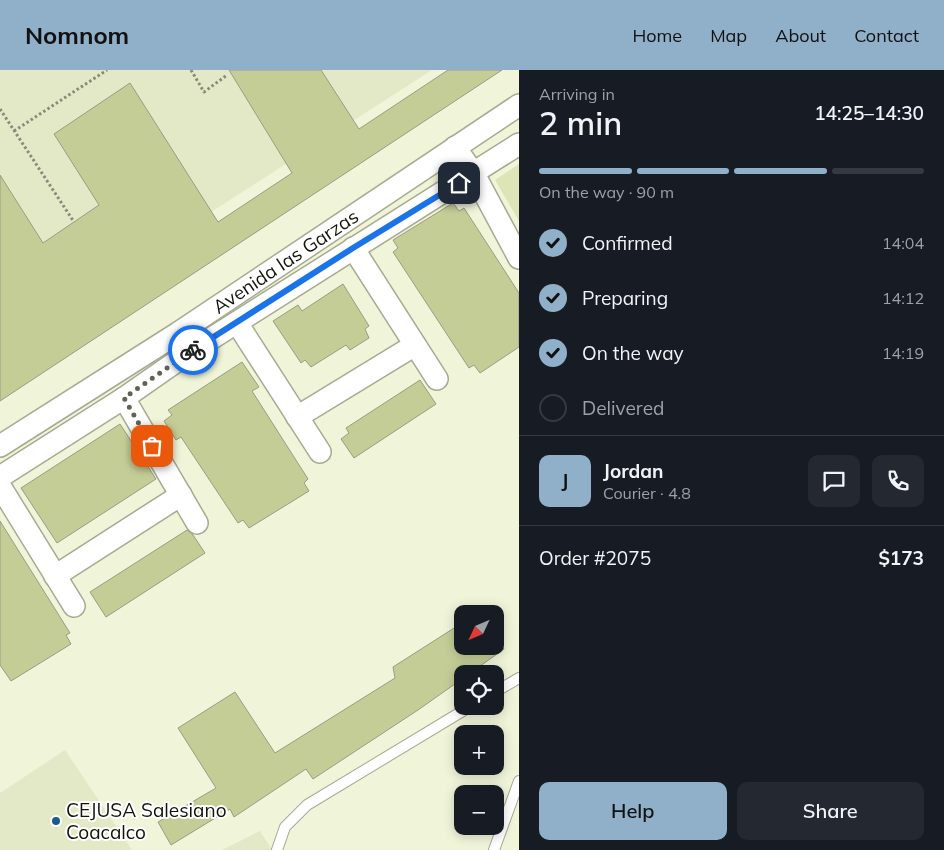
<!DOCTYPE html>
<meta charset="utf-8">
<style>
:root{--surface:#171b24;--page:#242831;--text:#f1f3f6;--muted:#9ea1a6;--line:#363941;--accent:#90afc9}
body{margin:0;font-family:Mulish,sans-serif;background:var(--page);color:var(--text);height:100vh;display:flex;flex-direction:column;font-size:19px;white-space:nowrap}
*{box-sizing:border-box;margin:0}
p{font-size:16px;color:var(--muted)}
.icon{flex:none;width:28px;height:28px;fill:none;stroke:currentColor;stroke-width:2;stroke-linecap:round;stroke-linejoin:round}
.map{position:relative;flex:1;overflow:hidden}
.drawer{display:flex;flex-direction:column;background:var(--surface);width:425px}
.drawer>*{flex:none}
.needle{width:32px;rotate:226deg}
.fabs{position:absolute;left:454px;top:535px;display:grid;gap:10px}
.fabs a{display:grid;place-items:center;width:50px;height:50px;border-radius:10px;background:var(--surface);box-shadow:0 2px 12px #0003;font-size:25px}
.pin{position:absolute;display:grid;place-items:center;width:42px;height:42px;color:#fff;margin:-21px;border-radius:10px;box-shadow:0 2px 8px #0006}
.courier{position:absolute;display:grid;place-items:center;width:50px;height:50px;margin:-25px;border:4px solid #1a73e8;border-radius:50%;background:#fff;color:#222;box-shadow:0 1px 6px #0007}
.summary em{font-style:normal;font-weight:600}
.summary div{display:flex;flex-direction:column-reverse}
.summary{display:flex;align-items:center;justify-content:space-between;height:85px;padding:0 20px}
h1{font-size:32px;font-weight:600;line-height:38px}
.bar{display:grid;grid-template-columns:repeat(4,1fr);gap:8px 5px;align-content:center;height:60px;padding:0 20px}
.bar i{height:6px;border-radius:4px;background:var(--line)}
.bar .on{background:var(--accent)}
.bar p{grid-column:span 4}
.line{display:flex;align-items:center;gap:12px;padding:0 20px;border-top:1px solid var(--line)}
.line div{flex:1}
.round{display:grid;place-items:center;flex:none;width:52px;height:52px;border-radius:10px;background:var(--page)}
ol{padding:0 20px;list-style:none}
li{display:flex;align-items:center;gap:15px;height:55px}
li p{margin-inline-start:auto}
li .icon{padding:5px;border-radius:50%;background:var(--accent);color:#111;stroke-width:4}
li:last-child{color:var(--muted)}
li i{width:28px;height:28px;border:2px solid var(--line);border-radius:50%}
.cta{display:flex;gap:10px;margin-top:auto;padding:10px 20px}
.cta a{flex:1;height:58px;border-radius:10px;background:var(--accent);color:#111;font-size:20px;font-weight:600;line-height:58px;text-align:center}
.cta a+a{background:var(--page);color:var(--text)}
header{display:flex;align-items:center;gap:30px;box-sizing:border-box;height:70px;padding:0 25px;background:var(--accent);color:#111}
header strong{font-size:24px}
nav{display:flex;gap:28px;margin-inline-start:auto;font-size:18px}
main{display:flex;flex:1;min-height:0}
.map>svg:first-child{display:block}
.built{fill:#e3e9c7}
.green{fill:#dde5b6}
.building{fill:#c5cd97;stroke:#989c84}
.lines{fill:none;stroke-linecap:round;stroke-linejoin:round}
.service-casing{stroke:#a6aa91;stroke-width:12}
.minor-casing{stroke:#a6aa91;stroke-width:24}
.path{stroke:#888b79;stroke-width:3;stroke-dasharray:2.5 2.5;stroke-linecap:butt}
.service{stroke:#fff;stroke-width:10}
.minor{stroke:#fff;stroke-width:21}
.done{stroke:#606353;stroke-width:5;stroke-dasharray:0 9}
.route{stroke:#1a73e8;stroke-width:6}
.poi-dot{fill:#1a5b91;stroke:#fff;stroke-width:2}
.labels{text-anchor:middle;stroke-width:4;stroke-linejoin:round;paint-order:stroke}
.street-label{font-size:19px;fill:#12140b;stroke:#fff}
.poi-label{font-size:19px;fill:#12140b;stroke:#fff;text-anchor:start}
</style>
<header>
<strong>Nomnom</strong>
<nav><a>Home</a><a>Map</a><a>About</a><a>Contact</a></nav>
</header>
<main>
<div class="map">
<svg width="519" height="780" viewBox="0 0 519 780">
<rect width="100%" height="100%" fill="#f0f5da"/>
<g class="built">
<polygon points="0,0 432,0 0,278"/>
<polygon points="65,680 132,780 0,780 0,723"/>
<polygon points="260,761 272,780 222,780"/>
</g>
<polygon class="green" points="519,94 519,151 495,110"/>
<g class="building">
<polygon points="229,0 321,0 359,59 448,0 502,0 0,331 0,105 43,173 99,135 54,64 130,13 218,152 292,103"/>
<polygon points="453,133 459,141 464,138 519,223 519,277 480,303 474,295 469,298 393,182 398,178 393,170"/>
<polygon points="343,214 369,256 365,259 369,268 350,280 346,275 311,297 305,290 301,293 273,251 298,235 302,241"/>
<polygon points="242,292 259,317 252,321 308,409 304,413 309,421 249,458 243,450 238,453 181,367 176,370 164,351 172,345 168,340"/>
<polygon points="420,310 436,334 354,388 341,369 349,363 346,358"/>
<polygon points="120,354 156,409 57,473 21,418"/>
<polygon points="0,451 70,563 66,565 71,574 11,611 0,595"/>
<polygon points="187,460 193,465 205,483 106,547 90,522"/>
<polygon points="462,553 462,576 495,576 495,564 504,579 469,604 462,604 462,609 418,640 313,709 306,699 234,747 230,739 171,775 158,752 216,718 178,658 235,622 275,683 395,608 393,597"/>
</g>
<g class="lines">
<defs>
<g id="service">
<polyline points="495,622 519,608"/>
<polyline points="277,780 285,757 307,735 471,636"/>
<polyline points="494,780 519,711"/>
</g>
<g id="minor">
<polyline points="455,77 474,104 519,188"/>
<polyline points="353,178 437,309"/>
<polyline points="237,253 320,382"/>
<polyline points="124,328 197,453"/>
<polyline points="297,347 415,275"/>
<path id="s1" d="M 0,376 L 178,263 L 519,35"/>
<polyline points="0,407 124,328 190,282 519,74"/>
<polyline points="0,416 74,536"/>
<polyline points="55,506 181,425"/>
</g>
</defs>
<use href="#service" class="service-casing"/>
<use href="#minor" class="minor-casing"/>
<g class="path">
<polyline points="191,0 204,22 227,5"/>
<polyline points="0,39 74,152"/>
<polyline points="14,61 107,0"/>
</g>
<use href="#service" class="service"/>
<use href="#minor" class="minor"/>
</g>
<g class="lines">
<polyline class="done" points="152,376 124,328 193,280"/>
<polyline class="route" points="193,280 353,178 459,113"/>
</g>
<circle class="poi-dot" cx="56" cy="751" r="5"/>
<g class="labels">
<g class="street-label">
<text dy="7" stroke="none"><textPath href="#s1" startOffset="340">Avenida las Garzas</textPath></text>
</g>
<g class="poi-label">
<text x="66" y="747">CEJUSA Salesiano<tspan x="66" dy="22">Coacalco</tspan></text>
</g>
</g>
</svg>
<div class="fabs">
<a><svg class="needle" viewBox="-14 -14 28 28"><path d="M0-13l5 13h-10z" fill="#e53935"/><path d="M0 13l5-13h-10z" fill="#9ea1a6"/></svg></a>
<a><svg class="icon" aria-label="locate" viewBox="0 0 24 24"><circle cx="12" cy="12" r="6"/><path d="M12 2v4M12 18v4M2 12h4M18 12h4"/></svg></a>
<a>+</a>
<a>−</a>
</div>
<div class="pin" style="left:152px;top:376px;background:#ea580c"><svg class="icon" aria-label="bag" viewBox="0 0 24 24"><path d="M5 8h14l-1 12H6zM9 8a3 3 0 0 1 6 0"/></svg></div>
<div class="pin" style="left:459px;top:113px;background:#1f2937"><svg class="icon" aria-label="home" viewBox="0 0 24 24"><path d="M3 11l9-7 9 7M6 9v11h12V9"/></svg></div>
<div class="courier" style="left:193px;top:280px"><svg class="icon" aria-label="bike" viewBox="0 0 24 24"><circle cx="6" cy="16" r="4"/><circle cx="18" cy="16" r="4"/><path d="M6 16l4-8h5l3 8M10 8l3 8H6M13 5h3"/></svg></div>
</div>
<section class="drawer">
<div class="summary"><div><h1>2 min</h1><p>Arriving in</p></div><em>14:25–14:30</em></div>
<div class="bar"><i class="on"></i><i class="on"></i><i class="on"></i><i></i><p>On the way · 90 m</p></div>
<ol>
<li><svg class="icon" aria-label="check" viewBox="0 0 24 24"><path d="M5 12l5 5 9-10"/></svg>Confirmed<p>14:04</p></li>
<li><svg class="icon" aria-label="check" viewBox="0 0 24 24"><path d="M5 12l5 5 9-10"/></svg>Preparing<p>14:12</p></li>
<li><svg class="icon" aria-label="check" viewBox="0 0 24 24"><path d="M5 12l5 5 9-10"/></svg>On the way<p>14:19</p></li>
<li><i></i>Delivered</li>
</ol>
<div class="line" style="height:90px"><b class="round" style="background:var(--accent);color:#111">J</b><div><b>Jordan</b><p>Courier · 4.8</p></div><a class="round"><svg class="icon" aria-label="chat" viewBox="0 0 24 24"><path d="M4 5h16v11H9l-5 4z"/></svg></a><a class="round"><svg class="icon" aria-label="phone" viewBox="0 0 24 24"><path d="M5 4h4l2 5-3 2q2 4 5 5l2-3 5 2v4C11 20 4 13 5 4z"/></svg></a></div>
<div class="line" style="height:65px"><div>Order #2075</div><b>$173</b></div>
<div class="cta"><a>Help</a><a>Share</a></div>
</section>
</main>
